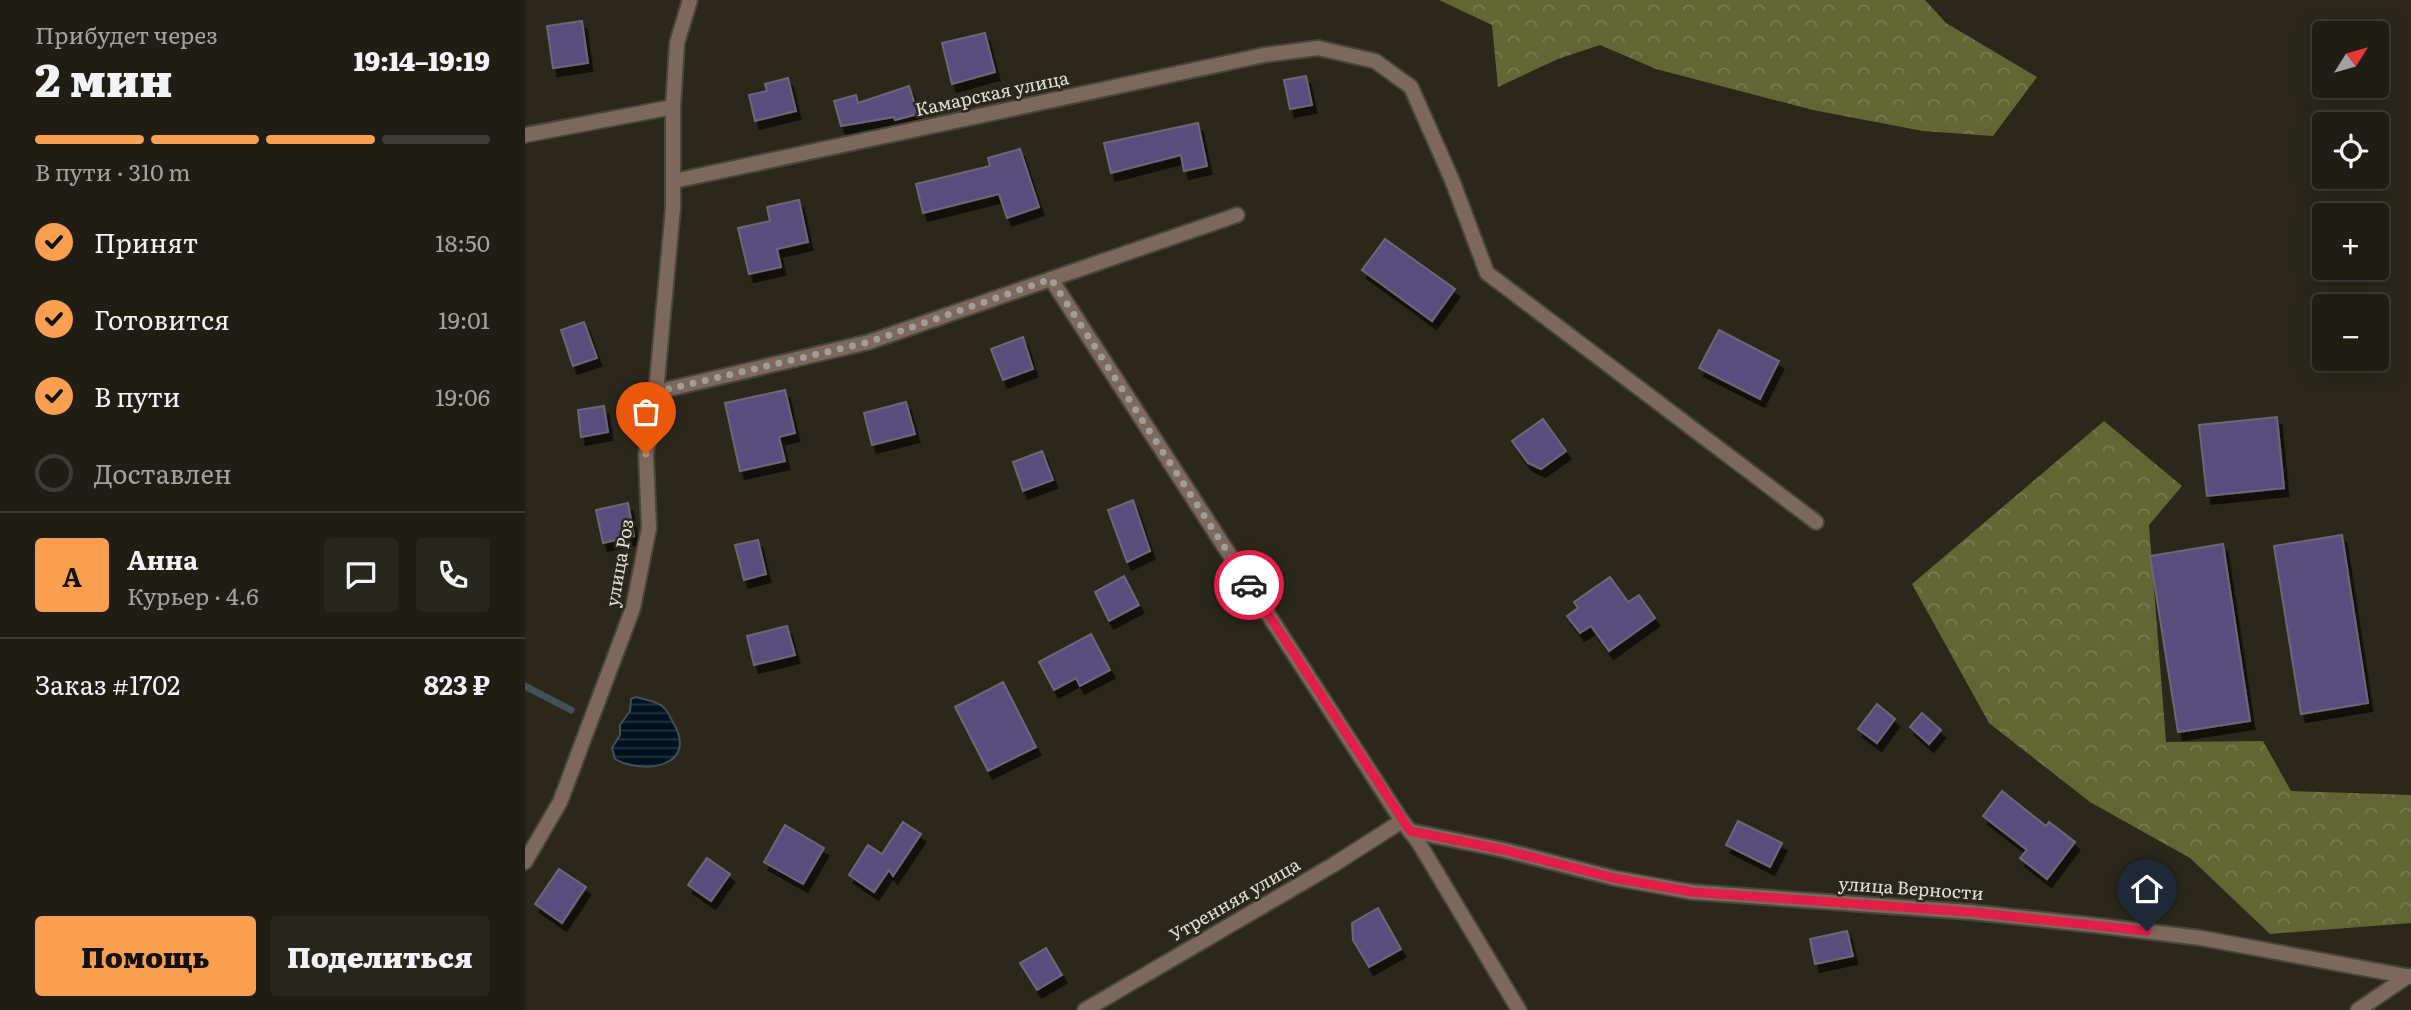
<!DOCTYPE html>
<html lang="ru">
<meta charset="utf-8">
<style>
:root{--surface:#201e14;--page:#28271d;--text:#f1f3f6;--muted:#a2a2a0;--line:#3d3c34;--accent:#fa9f4f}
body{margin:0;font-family:Literata,serif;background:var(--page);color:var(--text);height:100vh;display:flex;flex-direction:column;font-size:26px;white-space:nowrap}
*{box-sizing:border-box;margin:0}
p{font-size:23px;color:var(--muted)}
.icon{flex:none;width:38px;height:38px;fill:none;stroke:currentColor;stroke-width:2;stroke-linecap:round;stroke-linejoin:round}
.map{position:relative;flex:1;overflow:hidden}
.side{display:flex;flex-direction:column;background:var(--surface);width:525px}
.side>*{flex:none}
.needle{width:46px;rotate:53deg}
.buttons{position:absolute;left:1787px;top:21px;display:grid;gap:14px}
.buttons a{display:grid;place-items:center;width:77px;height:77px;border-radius:7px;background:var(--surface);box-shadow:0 4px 18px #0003,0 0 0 2px var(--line);font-size:35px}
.pin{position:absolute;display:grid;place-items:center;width:60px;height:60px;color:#fff;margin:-72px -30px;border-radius:50% 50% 50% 0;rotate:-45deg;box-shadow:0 0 7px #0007}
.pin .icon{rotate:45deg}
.courier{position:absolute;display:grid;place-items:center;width:70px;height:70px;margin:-35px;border:5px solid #e11d48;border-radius:50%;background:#fff;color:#222;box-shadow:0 2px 9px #0007}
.head em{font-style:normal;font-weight:800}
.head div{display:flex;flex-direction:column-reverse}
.head{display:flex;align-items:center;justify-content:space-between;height:119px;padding:0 35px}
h1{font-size:46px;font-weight:800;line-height:52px}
.bar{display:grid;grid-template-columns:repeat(4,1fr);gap:10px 7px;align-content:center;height:84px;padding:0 35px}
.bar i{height:9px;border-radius:5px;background:var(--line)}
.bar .active{background:var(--accent)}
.bar p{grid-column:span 4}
.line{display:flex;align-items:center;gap:18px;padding:0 35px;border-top:2px solid var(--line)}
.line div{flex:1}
.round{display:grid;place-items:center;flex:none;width:74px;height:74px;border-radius:7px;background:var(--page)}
ol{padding:0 35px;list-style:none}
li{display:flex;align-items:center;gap:21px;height:77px}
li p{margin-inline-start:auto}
li .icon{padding:7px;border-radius:50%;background:var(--accent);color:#111;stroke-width:4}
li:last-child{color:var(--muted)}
li i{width:38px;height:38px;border:4px solid var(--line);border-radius:50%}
.button{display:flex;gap:14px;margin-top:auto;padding:14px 35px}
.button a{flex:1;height:80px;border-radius:7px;background:var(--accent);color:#111;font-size:28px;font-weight:800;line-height:80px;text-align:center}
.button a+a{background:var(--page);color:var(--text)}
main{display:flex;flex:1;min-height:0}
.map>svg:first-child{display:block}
.forest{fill:url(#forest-crowns)}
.water{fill:url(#water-rules);stroke:#445058;stroke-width:2}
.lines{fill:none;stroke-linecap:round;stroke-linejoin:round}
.stream{stroke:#445058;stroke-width:7}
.building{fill:#584e7b;stroke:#6b6877;stroke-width:2;filter:url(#shadow)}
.lane-casing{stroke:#484539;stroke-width:18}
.street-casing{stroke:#484539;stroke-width:18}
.lane{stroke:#7d685c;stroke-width:14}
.street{stroke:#7d685c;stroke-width:14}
.done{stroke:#a19f95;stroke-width:7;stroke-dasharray:0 12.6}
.route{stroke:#e11d48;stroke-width:9}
.labels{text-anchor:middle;stroke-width:5;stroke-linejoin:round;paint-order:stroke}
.street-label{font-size:18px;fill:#e1dfd7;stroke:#2b281b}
</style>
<main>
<section class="side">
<div class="head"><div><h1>2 мин</h1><p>Прибудет через</p></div><em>19:14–19:19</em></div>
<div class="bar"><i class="active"></i><i class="active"></i><i class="active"></i><i></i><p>В пути · 310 m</p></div>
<ol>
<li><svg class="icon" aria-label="check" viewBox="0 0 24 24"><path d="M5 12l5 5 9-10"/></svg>Принят<p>18:50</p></li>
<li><svg class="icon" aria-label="check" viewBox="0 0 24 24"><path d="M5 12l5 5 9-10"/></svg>Готовится<p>19:01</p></li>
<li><svg class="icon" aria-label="check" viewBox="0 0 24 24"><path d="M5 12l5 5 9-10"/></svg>В пути<p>19:06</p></li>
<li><i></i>Доставлен</li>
</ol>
<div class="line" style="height:126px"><b class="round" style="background:var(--accent);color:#111">А</b><div><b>Анна</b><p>Курьер · 4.6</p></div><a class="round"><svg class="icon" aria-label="chat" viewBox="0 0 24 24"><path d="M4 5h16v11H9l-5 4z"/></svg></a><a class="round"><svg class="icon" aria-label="phone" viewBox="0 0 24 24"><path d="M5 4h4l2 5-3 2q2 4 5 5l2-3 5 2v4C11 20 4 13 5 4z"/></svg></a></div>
<div class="line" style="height:91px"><div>Заказ #1702</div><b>823 ₽</b></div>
<div class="button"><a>Помощь</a><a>Поделиться</a></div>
</section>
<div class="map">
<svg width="1886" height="1010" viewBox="0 0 1886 1010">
<defs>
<pattern id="forest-crowns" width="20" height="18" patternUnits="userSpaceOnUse" patternTransform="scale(1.75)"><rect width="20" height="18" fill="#616733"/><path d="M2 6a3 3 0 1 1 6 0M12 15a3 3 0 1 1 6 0" fill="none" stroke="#777c50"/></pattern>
<pattern id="water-rules" width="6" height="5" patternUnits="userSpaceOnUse" patternTransform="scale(1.75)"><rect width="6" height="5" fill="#001222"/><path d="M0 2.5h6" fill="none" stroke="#253441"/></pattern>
<filter id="shadow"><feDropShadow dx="4.5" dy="8" stdDeviation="0" flood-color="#0009"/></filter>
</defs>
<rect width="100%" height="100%" fill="#2b281b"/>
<g class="forest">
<polygon points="914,0 1400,0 1421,23 1512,77 1468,136 1398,131 1288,110 1131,69 1075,45 1033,59 973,87 967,25"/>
<polygon points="1579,421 1657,486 1624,525 1641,742 1738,741 1766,791 1886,795 1886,923 1745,934 1665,858 1565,802 1464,723 1387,584"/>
</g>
<path class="water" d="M 111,697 C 120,700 129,700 137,706 C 143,710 145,718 149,724 C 173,767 118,775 90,759 L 87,748 L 95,735 L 95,725 L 105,711 L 106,699 Z"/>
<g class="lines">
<polyline class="stream" points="0,686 46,710"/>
</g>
<g class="building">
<polygon points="57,21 63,63 28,68 22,26"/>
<polygon points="460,33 470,72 427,84 417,43"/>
<polygon points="781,76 787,105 765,109 759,80"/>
<polygon points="263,78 271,111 230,121 224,95 242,91 240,84"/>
<polygon points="384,86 393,114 370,120 369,117 316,126 309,101 331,95 333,103"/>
<polygon points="673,123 682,166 659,171 656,155 586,173 579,143"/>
<polygon points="495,149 514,207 482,218 474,194 398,213 391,184 465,166 463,158"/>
<polygon points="274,200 283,242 252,249 256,267 224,274 213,228 245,221 242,207"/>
<polygon points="860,239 930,289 907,321 837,270"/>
<polygon points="59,322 72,358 48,366 36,330"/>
<polygon points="1194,330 1254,361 1235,399 1174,368"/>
<polygon points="498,337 508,369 478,380 466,349"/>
<polygon points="260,390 270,433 254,437 260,461 215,471 200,403"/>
<polygon points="381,402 390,434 347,445 339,413"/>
<polygon points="79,406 83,432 56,437 53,410"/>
<polygon points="1752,417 1759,488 1682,496 1674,425"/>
<polygon points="1018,419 1041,451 1016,469 1003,463 987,441"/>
<polygon points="517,451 528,480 498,491 488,462"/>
<polygon points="608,500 625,551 602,562 583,510"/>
<polygon points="103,503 109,536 78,543 71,510"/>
<polygon points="1817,535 1843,703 1776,714 1749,546"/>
<polygon points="233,540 241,574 219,580 210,545"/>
<polygon points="1698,544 1725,721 1653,732 1625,556"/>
<polygon points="599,576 614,605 584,621 570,592"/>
<polygon points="1085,577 1103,602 1114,595 1130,618 1084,651 1066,626 1055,633 1042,616 1053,608 1049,602"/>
<polygon points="262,626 270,655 229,665 222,636"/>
<polygon points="566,634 585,670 555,686 551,678 529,690 514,662"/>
<polygon points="478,682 511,747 463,771 430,707"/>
<polygon points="1352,704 1370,719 1352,743 1333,729"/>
<polygon points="1397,713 1416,730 1404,744 1385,727"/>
<polygon points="1477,791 1521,826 1524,822 1550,842 1522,879 1495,858 1502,850 1458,816"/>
<polygon points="1213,821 1257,843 1245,867 1201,845"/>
<polygon points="378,822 396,834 368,876 364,870 349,892 324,875 343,845 357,854"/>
<polygon points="260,825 299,848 278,884 239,862"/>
<polygon points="182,858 205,874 186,901 163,885"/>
<polygon points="34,869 61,887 37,923 10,904"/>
<polygon points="853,908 876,949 844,967 828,940 827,923"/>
<polygon points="1322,931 1328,956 1290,964 1285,939"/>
<polygon points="521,948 537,975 512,990 495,963"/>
</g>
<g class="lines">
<defs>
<g id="lane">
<polyline points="793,48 850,61 886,87 927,180 962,273 1291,522"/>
<polyline points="0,135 148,107"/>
</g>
<g id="street">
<polyline points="149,181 739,55 793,48"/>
<polyline points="526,279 712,215"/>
<polyline points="131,392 344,342 526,279 877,821 894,843 994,1010"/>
<polyline points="885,831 979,850 1089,878 1167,892 1445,912 1568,925 1676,938 1886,977"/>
<polyline points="0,862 35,802 108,608 124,528 121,454 131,392 148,208 148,107 152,43 165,0"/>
<polyline points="560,1010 808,865 877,821"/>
<polyline points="1833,1010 1883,976"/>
</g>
</defs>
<use href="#lane" class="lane-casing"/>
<use href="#street" class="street-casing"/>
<use href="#lane" class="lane"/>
<use href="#street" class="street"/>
</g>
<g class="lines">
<polyline class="done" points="121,454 131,392 344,342 526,279 724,585"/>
<polyline class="route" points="724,585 885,831 979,850 1089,878 1167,892 1445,912 1622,931"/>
</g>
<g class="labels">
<g class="street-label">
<text transform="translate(467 94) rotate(-12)" y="6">Камарская улица</text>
<text transform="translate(95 563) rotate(-80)" y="6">улица Роз</text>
<text transform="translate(1386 889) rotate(4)" y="6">улица Верности</text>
<text transform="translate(710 900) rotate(-30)" y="6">Утренняя улица</text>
</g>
</g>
</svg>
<div class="buttons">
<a><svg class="needle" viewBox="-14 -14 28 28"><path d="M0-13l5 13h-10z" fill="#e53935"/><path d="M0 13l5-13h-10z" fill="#a2a2a0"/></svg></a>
<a><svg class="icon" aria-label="locate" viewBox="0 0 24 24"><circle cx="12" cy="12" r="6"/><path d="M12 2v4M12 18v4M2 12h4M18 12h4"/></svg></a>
<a>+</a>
<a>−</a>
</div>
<div class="pin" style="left:121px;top:454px;background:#ea580c"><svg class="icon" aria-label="bag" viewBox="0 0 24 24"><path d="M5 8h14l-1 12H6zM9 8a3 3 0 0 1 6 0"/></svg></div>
<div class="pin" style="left:1622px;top:931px;background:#1f2937"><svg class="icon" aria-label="home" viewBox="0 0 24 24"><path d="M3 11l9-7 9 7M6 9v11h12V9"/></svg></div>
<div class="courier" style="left:724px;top:585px"><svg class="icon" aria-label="car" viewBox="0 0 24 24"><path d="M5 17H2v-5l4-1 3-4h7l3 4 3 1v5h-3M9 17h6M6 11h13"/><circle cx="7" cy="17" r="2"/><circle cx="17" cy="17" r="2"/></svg></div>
</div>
</main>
